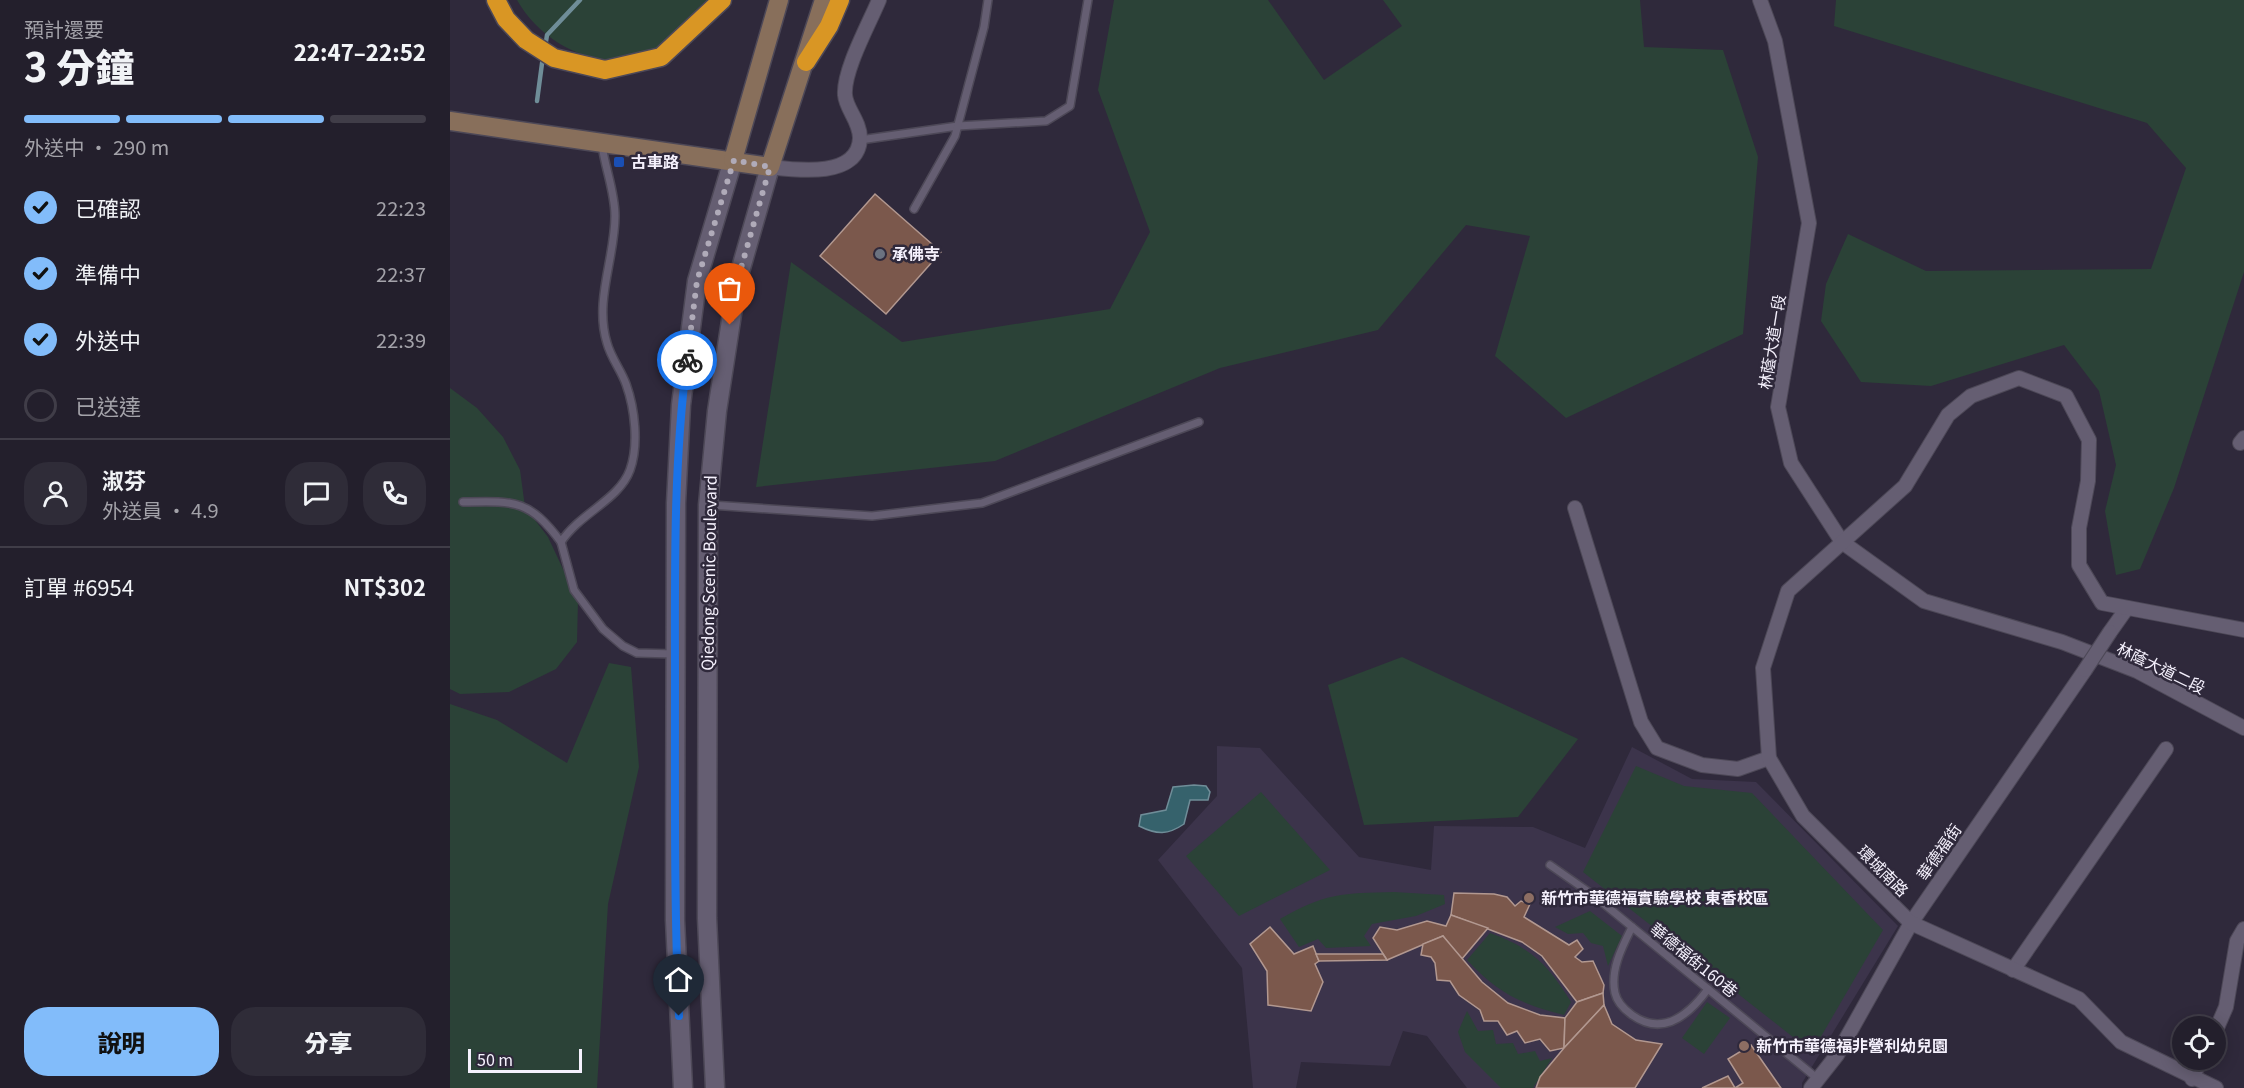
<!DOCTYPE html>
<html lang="zh-TW">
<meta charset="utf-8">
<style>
:root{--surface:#231f2c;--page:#2f2c38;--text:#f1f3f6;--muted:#a3a2a9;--line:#403d48;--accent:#82bcfa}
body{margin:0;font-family:Georgia,"Noto Sans TC",serif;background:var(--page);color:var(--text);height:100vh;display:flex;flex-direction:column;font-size:22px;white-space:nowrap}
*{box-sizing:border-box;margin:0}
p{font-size:20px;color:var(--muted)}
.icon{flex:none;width:33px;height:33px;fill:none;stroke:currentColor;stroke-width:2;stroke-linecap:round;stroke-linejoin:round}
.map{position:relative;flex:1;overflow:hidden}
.sheet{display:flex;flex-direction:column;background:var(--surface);width:450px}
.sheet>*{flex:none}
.tools{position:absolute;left:1722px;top:1016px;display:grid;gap:12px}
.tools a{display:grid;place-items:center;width:54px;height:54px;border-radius:50%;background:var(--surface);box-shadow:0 3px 15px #0003,0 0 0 2px var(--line);font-size:30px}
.scale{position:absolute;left:18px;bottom:15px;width:114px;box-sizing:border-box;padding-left:6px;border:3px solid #f5f1fd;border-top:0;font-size:16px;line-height:21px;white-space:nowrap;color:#f5f1fd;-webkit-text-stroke:4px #2f293b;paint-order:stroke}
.pin{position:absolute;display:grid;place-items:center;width:51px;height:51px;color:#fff;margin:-62px -26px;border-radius:50% 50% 50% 0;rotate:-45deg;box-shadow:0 0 6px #0007}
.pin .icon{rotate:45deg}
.courier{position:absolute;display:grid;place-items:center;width:60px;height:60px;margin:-30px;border:4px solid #1a73e8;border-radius:50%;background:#fff;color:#222;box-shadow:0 2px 8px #0007}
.headline em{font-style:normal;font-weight:800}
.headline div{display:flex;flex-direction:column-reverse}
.headline{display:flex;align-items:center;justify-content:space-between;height:102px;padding:0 24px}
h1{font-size:39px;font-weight:800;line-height:45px}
.bar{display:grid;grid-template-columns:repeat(4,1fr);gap:9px 6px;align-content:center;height:72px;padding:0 24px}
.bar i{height:8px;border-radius:4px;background:var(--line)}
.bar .selected{background:var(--accent)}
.bar p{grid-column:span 4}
.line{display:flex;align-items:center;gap:15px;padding:0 24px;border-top:2px solid var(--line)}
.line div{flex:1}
.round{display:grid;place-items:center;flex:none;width:63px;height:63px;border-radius:24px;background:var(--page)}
ol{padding:0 24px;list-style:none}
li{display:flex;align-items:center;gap:18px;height:66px}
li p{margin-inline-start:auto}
li .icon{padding:6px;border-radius:50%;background:var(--accent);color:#111;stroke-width:4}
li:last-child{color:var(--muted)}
li i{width:33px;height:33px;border:3px solid var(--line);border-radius:50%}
.button{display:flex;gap:12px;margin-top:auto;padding:12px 24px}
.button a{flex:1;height:69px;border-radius:24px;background:var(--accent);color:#111;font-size:24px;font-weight:800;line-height:69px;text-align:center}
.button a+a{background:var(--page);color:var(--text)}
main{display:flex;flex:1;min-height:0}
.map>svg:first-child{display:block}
.built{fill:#3c344b}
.green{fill:#2b4237}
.water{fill:#36626c;stroke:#6f8d98;stroke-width:1.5}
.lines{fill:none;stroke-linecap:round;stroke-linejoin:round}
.stream{stroke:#6f8d98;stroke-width:4.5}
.building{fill:#7b584c;stroke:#b29890;stroke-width:1.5}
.service-casing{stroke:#4d4857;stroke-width:10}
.minor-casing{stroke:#4d4857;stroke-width:16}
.tertiary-casing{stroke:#4d4857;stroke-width:21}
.secondary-casing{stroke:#4d4857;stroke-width:21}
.motorway-casing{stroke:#4d4857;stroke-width:21}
.service{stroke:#655e72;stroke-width:7}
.minor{stroke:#655e72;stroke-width:14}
.tertiary{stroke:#655e72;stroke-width:18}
.secondary{stroke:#886f5b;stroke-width:18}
.motorway{stroke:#d99624;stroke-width:18}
.minor-bridge-casing{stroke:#4d4857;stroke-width:16;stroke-linecap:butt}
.minor-bridge{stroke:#655e72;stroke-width:14}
.done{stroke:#b0abb9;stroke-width:6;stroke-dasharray:0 10.8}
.route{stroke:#1a73e8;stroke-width:8}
.transit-dot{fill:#1a4fb4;stroke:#2f293b;stroke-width:2}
.worship-dot{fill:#6b7280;stroke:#2f293b;stroke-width:2}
.education-dot{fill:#8d6e63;stroke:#2f293b;stroke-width:2}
.labels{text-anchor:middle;stroke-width:5;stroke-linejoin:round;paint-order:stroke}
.poi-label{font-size:16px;font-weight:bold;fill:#f5f1fd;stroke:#2f293b;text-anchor:start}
.street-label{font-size:16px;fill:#f5f1fd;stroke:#2f293b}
</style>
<main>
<section class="sheet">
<div class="headline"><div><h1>3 分鐘</h1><p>預計還要</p></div><em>22:47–22:52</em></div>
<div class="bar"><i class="selected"></i><i class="selected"></i><i class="selected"></i><i></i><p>外送中 · 290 m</p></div>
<ol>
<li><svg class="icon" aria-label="check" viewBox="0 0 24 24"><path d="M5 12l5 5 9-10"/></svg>已確認<p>22:23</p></li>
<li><svg class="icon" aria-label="check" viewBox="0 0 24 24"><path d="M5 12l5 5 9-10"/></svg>準備中<p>22:37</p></li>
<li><svg class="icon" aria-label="check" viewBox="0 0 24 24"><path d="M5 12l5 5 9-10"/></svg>外送中<p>22:39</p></li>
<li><i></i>已送達</li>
</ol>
<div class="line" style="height:108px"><a class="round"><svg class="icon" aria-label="person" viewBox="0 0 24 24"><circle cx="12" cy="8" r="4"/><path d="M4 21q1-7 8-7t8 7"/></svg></a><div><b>淑芬</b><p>外送員 · 4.9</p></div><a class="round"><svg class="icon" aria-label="chat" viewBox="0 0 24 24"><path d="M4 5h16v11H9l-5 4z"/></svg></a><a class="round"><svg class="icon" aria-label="phone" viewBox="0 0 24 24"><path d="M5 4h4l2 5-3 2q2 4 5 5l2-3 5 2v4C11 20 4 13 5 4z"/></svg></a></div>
<div class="line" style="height:78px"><div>訂單 #6954</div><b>NT$302</b></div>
<div class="button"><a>說明</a><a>分享</a></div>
</section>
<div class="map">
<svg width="1794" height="1088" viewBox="0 0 1794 1088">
<rect width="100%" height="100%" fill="#2f293b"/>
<polygon class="built" points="767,746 810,748 909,857 981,870 984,826 1083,827 1135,848 1182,747 1242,779 1306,782 1448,926 1352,1083 1352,1088 1017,1088 977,1036 953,1031 940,1066 851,1062 846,1088 803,1088 792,968 708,860 767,796"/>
<g class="green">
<path d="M 67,0 L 258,0 C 243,16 227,35 208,47 C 158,78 94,48 67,0 Z"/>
<polygon points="664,0 818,0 874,80 952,26 933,0 1190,0 1194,47 1273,50 1308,157 1293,334 1116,418 1045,356 1080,236 1016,225 928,330 770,368 545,461 306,487 341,262 452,342 660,309 700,232 648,90"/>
<polygon points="1386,0 1794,0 1794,272 1724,488 1690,569 1666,575 1655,511 1666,465 1649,391 1614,345 1481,386 1411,382 1371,321 1376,284 1398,234 1476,271 1701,269 1736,168 1697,123 1384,26"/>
<polygon points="0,388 27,408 53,437 70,470 75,507 98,537 128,601 127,642 106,669 59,692 10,694 0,689"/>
<polygon points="952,657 1128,739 1068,817 914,825 878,685"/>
<polygon points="159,663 181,667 189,767 158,904 147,1088 0,1088 0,704 47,720 117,763"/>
<polygon points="1186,766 1234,786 1302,793 1433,930 1362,1052 1133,872"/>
<polygon points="811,792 880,870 789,916 736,856"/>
<path d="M 944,892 L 994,895 L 995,904 L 966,916 L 922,924 L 914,936 L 921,946 L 876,948 L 868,939 L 849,947 L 830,919 C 875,893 893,893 944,892 Z"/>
<polygon points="1140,911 1172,936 1158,966 1153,946 1141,943 1133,933 1118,934 1105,927"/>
<path d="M 1040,933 C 1082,948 1098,965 1121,1002 L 1114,1015 C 1070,1004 1048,993 1017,960 Z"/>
<polygon points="1257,1002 1280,1018 1254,1054 1232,1038"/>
<polygon points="1017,1011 1028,1031 1043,1030 1046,1044 1063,1043 1068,1054 1085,1051 1090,1061 1102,1058 1083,1088 1051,1088 1015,1052 1008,1032"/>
</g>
<path class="water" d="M 744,785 L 756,786 L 760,792 L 758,800 L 740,800 L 734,824 C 718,835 707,835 689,826 L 691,815 L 716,810 L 723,787 Z"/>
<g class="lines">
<g class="stream">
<polyline points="95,48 97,35 130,0"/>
<polyline points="87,101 93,56"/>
</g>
</g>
<g class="building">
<polygon points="425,194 491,252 436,314 370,256"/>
<polygon points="1004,893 1044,894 1057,897 1065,906 1071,901 1080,904 1074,917 1119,945 1127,940 1133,949 1125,957 1132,962 1143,961 1154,985 1153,993 1127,1002 1092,956 1072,942 1001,915"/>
<polygon points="1001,915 1038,928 1011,960 993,936 937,960 923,938 930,927 947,930 977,921 996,926"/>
<polygon points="820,927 844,954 863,946 869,961 865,964 873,982 861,1011 818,1005 817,971 800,944"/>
<polygon points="993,936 1032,982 1058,1003 1090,1015 1115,1018 1114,1048 1100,1051 1090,1039 1075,1043 1067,1031 1057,1035 1048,1021 1034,1021 1030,1010 1009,995 1000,981 987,980 985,963 981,957 971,955 973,944"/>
<polygon points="866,954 933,954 937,960 869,961"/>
<polygon points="1153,993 1154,1005 1114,1048 1115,1018 1127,1002"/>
<polygon points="1154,1005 1162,1024 1186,1040 1212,1044 1185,1088 1086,1088 1090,1077 1114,1048"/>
<polygon points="1301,1045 1331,1088 1252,1088 1278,1076 1285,1088 1293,1083 1278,1059"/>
</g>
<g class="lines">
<defs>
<g id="service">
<polyline points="410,140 508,126 596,121 620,106 638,0"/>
<polyline points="464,209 505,136 534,27 538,0"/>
<path d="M 13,502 C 64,501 79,499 111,542 C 130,513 169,500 180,470 C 189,445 185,409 176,384 C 171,370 161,358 157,343 C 144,301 165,258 165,216 C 165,192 155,168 152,145"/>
<polyline points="261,505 422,516 532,503 749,422"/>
<polyline points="111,542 124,590 153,629 173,646 187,653 224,654"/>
<polyline points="1100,865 1143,895 1368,1079"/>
<path d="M 1182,927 C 1172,947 1160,970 1165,993 C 1167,1002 1175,1010 1182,1015 C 1213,1037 1239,1015 1258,989"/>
</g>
<g id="minor">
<polyline points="1310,0 1325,41 1359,223 1328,407 1341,463 1392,542 1474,601 1612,642 1687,671 1794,728"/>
<path d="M 320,167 C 345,170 409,179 410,138 C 410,121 396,109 395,95 C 393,71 419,24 429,0"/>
<polyline points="1790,443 1794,438"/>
<polyline points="1125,508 1191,722 1207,748 1252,765 1288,769 1319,758"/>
<polyline points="1660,632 1677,608"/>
<polyline points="1563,970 1716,749"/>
<polyline points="1766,1030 1776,1007 1787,941 1794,929"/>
<polyline points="1742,1079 1751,1059"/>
<polyline points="1361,1088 1387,1055 1461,923 1635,670"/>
<polyline points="1766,1088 1671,1042 1629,999 1461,923 1353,816 1319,758 1313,668 1338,591 1455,486 1498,415 1521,396 1569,378 1616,396 1639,440 1638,481 1629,528 1629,565 1652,603 1794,630"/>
</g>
<g id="tertiary">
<polyline points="233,1088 225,920 226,503 231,405 247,281 283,160"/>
<polyline points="265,1088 257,918 258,505 267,411 287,282 320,167"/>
</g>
<g id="secondary">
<polyline points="0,121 320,167 374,0"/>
<polyline points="283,160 329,0"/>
</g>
<g id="motorway">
<polyline points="46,0 56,19 76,40 104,58 155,70 211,57 272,0"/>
<polyline points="356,62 379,26 390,0"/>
</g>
</defs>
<use href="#service" class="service-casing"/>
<use href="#minor" class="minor-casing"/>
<use href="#tertiary" class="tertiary-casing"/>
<use href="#secondary" class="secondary-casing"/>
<use href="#motorway" class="motorway-casing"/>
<use href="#service" class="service"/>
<use href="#minor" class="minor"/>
<use href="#tertiary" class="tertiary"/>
<use href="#secondary" class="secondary"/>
<use href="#motorway" class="motorway"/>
<defs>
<polyline id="minor-bridge" points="1635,670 1660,632"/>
</defs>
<use href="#minor-bridge" class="minor-bridge-casing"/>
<use href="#minor-bridge" class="minor-bridge"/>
</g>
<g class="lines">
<polyline class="done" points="237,360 247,281 284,160 320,167 287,282 280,325"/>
<path class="route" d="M 229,1016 C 224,905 225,795 225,684 C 225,576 223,467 237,360"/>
</g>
<rect class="transit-dot" x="163" y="156" width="12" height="12" rx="3"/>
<circle class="worship-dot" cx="430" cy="254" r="6"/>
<g class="education-dot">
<circle cx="1079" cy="898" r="6"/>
<circle cx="1294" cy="1046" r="6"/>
</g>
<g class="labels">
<g class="poi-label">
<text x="181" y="168">古車路</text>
<text x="442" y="260">承佛寺</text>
<text x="1091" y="904">新竹市華德福實驗學校 東香校區</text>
<text x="1306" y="1052">新竹市華德福非營利幼兒園</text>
</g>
<g class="street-label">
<text transform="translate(1322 342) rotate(-81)" y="6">林蔭大道一段</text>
<text transform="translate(259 573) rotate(-89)" y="6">Qiedong Scenic Boulevard</text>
<text transform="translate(1711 668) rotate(26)" y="6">林蔭大道二段</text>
<text transform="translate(1489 852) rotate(-55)" y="6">華德福街</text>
<text transform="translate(1433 871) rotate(45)" y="6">環城南路</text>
<text transform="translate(1244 960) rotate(39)" y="6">華德福街160巷</text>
</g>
</g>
</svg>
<div class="tools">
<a><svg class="icon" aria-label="locate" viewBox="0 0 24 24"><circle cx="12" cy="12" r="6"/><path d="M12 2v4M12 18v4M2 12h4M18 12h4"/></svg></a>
</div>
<div class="scale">50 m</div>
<div class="pin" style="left:280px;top:325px;background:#ea580c"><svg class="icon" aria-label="bag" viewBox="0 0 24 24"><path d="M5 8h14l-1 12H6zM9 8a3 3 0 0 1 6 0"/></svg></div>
<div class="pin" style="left:229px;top:1016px;background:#1f2937"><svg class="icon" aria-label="home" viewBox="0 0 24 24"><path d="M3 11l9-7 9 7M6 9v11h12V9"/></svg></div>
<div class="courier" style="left:237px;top:360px"><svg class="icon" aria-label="bike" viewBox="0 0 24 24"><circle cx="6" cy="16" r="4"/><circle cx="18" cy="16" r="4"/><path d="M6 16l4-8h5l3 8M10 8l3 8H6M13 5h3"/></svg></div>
</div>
</main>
